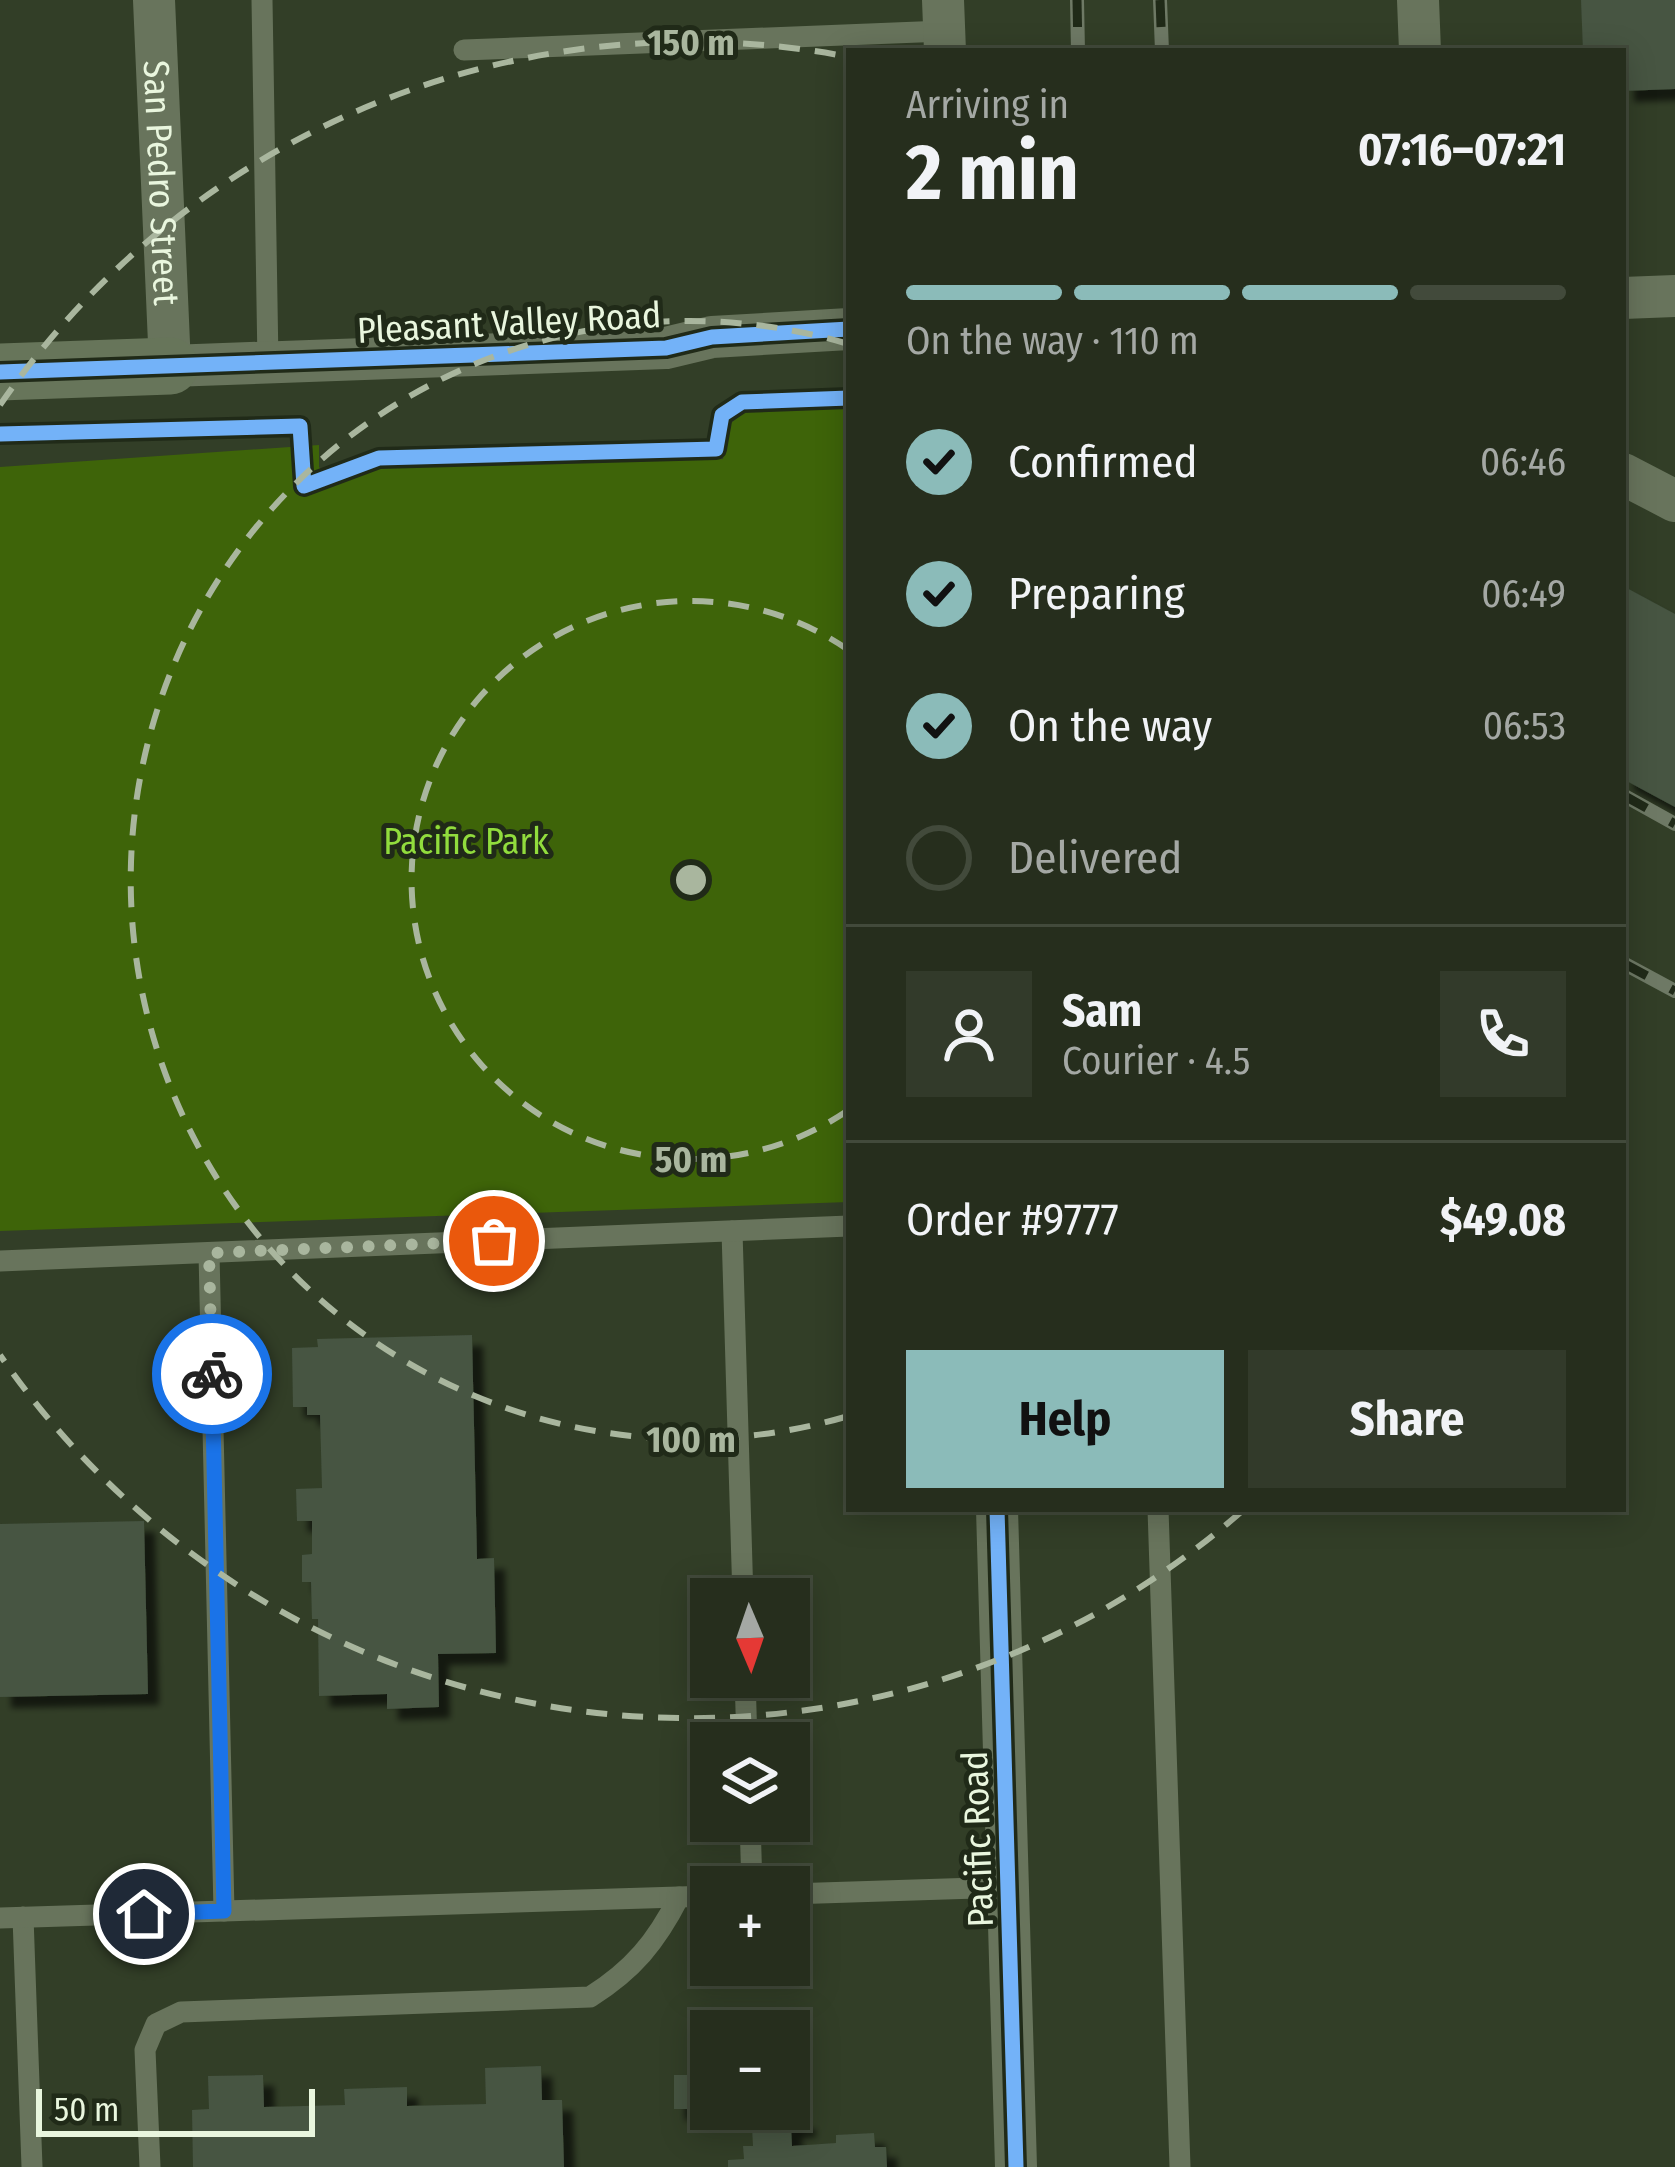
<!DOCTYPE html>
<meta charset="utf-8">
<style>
:root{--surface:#262e1d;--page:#323a2a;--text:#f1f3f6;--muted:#a4a8a4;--line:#424a3b;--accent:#8bbbb9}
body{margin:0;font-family:"Fira Sans Condensed",sans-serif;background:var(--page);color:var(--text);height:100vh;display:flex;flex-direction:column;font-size:45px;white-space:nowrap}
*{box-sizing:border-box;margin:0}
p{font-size:39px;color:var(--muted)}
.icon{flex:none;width:66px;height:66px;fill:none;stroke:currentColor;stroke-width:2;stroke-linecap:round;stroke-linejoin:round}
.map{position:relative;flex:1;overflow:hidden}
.details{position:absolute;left:846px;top:48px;width:780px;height:1464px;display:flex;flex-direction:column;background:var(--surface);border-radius:0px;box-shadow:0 6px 30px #0003,0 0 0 3px var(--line)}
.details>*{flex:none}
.needle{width:78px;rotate:178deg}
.tools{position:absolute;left:690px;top:1578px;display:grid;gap:24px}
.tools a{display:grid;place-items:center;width:120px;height:120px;border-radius:0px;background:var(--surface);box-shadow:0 6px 30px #0003,0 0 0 3px var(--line);font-size:60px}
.scale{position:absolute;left:36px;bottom:30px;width:279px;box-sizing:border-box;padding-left:12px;border:6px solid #e9f6de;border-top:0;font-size:33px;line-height:42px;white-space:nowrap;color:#e9f6de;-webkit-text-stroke:9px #202a18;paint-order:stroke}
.pin{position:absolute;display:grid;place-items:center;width:102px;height:102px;color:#fff;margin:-51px;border:6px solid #fff;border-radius:50%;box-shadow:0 3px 12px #0007}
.courier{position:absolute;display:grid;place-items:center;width:120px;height:120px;margin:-60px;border:9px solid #1a73e8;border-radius:50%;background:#fff;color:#222;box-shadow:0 3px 15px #0007}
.summary em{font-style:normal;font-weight:700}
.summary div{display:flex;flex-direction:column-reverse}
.summary{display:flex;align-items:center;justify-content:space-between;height:204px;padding:0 60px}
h1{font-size:78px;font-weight:700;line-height:90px}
.bar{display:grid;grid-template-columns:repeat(4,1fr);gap:18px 12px;align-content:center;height:144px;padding:0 60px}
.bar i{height:15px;border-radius:9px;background:var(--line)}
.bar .on{background:var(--accent)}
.bar p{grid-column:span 4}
.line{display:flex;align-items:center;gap:30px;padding:0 60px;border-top:3px solid var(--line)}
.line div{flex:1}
.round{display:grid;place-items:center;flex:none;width:126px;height:126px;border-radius:0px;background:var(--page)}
ol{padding:0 60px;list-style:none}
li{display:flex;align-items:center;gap:36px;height:132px}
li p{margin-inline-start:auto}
li .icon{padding:12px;border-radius:50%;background:var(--accent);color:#111;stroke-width:4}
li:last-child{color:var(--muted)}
li i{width:66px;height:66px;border:6px solid var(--line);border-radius:50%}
.cta{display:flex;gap:24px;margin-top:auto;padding:24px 60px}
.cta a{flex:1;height:138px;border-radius:0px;background:var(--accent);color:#111;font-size:48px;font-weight:700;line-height:138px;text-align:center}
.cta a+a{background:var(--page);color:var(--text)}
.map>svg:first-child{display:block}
.green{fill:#3e6409}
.building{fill:#465442;filter:url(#shadow)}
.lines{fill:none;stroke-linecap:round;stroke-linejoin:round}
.path{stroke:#6e7864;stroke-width:6;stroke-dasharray:6 9;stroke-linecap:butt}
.lane{stroke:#68745c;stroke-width:21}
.street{stroke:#68745c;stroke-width:42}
.secondary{stroke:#67755a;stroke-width:57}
.rail-casing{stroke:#6e7965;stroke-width:14}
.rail{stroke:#202a18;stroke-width:9;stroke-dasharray:27;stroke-linecap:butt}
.cycleway-casing{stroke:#202a18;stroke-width:22}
.cycleway{stroke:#73b2f8;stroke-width:15}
.done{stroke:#a9b69e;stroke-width:12;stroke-dasharray:0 21.6}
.route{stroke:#1a73e8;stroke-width:15}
.ring{fill:none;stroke:#a9b69e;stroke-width:6;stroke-dasharray:21 15}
.labels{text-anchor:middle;stroke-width:10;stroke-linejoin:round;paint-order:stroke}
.street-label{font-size:36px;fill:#e9f6de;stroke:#202a18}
.park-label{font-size:36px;fill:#91dc3d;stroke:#202a18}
.centre{fill:#a9b69e;stroke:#202a18;stroke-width:6}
.ring-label{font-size:36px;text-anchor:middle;font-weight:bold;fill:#a9b69e;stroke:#202a18;stroke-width:10;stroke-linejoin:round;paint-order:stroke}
</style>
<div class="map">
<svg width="1675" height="2167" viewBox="0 0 1675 2167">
<defs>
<filter id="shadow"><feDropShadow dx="11" dy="11" stdDeviation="3" flood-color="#0009"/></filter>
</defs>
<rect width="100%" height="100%" fill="#323e27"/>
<polygon class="green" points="849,407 849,1202 0,1231 0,467 319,445 319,467 334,484 371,468 723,459 726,427 746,411"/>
<g class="building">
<polygon points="1581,0 1675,0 1675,89 1623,91 1623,51 1583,51"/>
<polygon points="1623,586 1675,614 1675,807 1623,779"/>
<polygon points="472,1335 477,1559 494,1558 496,1653 438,1654 439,1707 387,1709 387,1694 319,1696 318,1619 312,1619 311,1582 302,1582 302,1555 312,1554 312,1521 297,1521 296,1489 322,1488 320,1415 307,1415 307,1407 293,1407 292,1348 318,1347 317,1339"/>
<polygon points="144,1521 148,1694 0,1697 0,1524"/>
<polygon points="541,2066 542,2100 562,2100 564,2167 193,2167 192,2110 209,2109 208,2076 263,2075 264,2107 345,2105 344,2089 407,2087 407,2106 486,2104 485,2068"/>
<polygon points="674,2075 706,2075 707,2109 674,2109"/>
<polygon points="789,2097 794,2119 805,2118 805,2126 791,2127 792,2146 836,2143 836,2135 874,2133 875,2147 886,2147 887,2167 728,2167 728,2160 744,2159 743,2146 753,2146 751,2109 789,2109"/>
</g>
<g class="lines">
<polyline class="path" points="300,426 304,486 379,458 716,449 722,415 742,402 849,398"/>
<g class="lane">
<polyline points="262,0 268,363"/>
<polyline points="464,50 944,31"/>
<polyline points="732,1231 743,1599"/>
<polyline points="209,1253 224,1911"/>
<polyline points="0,1261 849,1226"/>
<polyline points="1158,1509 1180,2167"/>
<polyline points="745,1677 747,1743"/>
<polyline points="750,1821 752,1887"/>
<polyline points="789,1894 1008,1887"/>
<polyline points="23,1917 32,2167"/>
<polyline points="0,1918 711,1896"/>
<path d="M 150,2167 L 145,2050 L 156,2024 L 181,2012 L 590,1997 C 633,1970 656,1942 679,1897"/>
</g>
<g class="street">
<path id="s1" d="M 154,0 L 170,366 L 666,348 L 712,337 L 849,329"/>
<polyline points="943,0 945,51"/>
<polyline points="1418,0 1420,51"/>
<polyline points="1623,298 1675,296"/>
<polyline points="1623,474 1675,501"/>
<polyline points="997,1509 1016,2167"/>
</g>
<polyline class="secondary" points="0,372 170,366"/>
<defs>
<g id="rail">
<polyline points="1077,0 1078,51"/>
<polyline points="1160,0 1162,51"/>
<polyline points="1623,795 1675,824"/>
<polyline points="1623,963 1675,991"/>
</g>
</defs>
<use href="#rail" class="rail-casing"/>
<use href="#rail" class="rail"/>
<defs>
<g id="cycleway">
<polyline points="0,372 666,348 712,337 849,329"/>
<polyline points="0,434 300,426 304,486 379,458 716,449 722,415 742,402 849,398"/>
<polyline points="997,1509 1016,2167"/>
</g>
</defs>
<use href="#cycleway" class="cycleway-casing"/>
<use href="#cycleway" class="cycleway"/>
</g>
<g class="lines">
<polyline class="done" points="212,1374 209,1253 494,1241"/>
<polyline class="route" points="144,1914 224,1911 212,1374"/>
</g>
<g class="ring">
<path d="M847 1111A279 279 0 1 1 847 649"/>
<path d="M845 1417A559 559 0 1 1 845 343"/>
<path d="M1241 1512A838 838 0 0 1 0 1355M0 405A838 838 0 0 1 844 56"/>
</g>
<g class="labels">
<g class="street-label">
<text dy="13" stroke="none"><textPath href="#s1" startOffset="183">San Pedro Street</textPath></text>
<text transform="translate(509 322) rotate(-3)" y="13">Pleasant Valley Road</text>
<text transform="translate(977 1839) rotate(-92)" y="13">Pacific Road</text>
</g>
<g class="park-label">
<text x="466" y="854">Pacific Park</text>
</g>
</g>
<circle cx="691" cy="880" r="18" class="centre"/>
<g class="ring-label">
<text x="691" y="55">150 m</text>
<text x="691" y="1172">50 m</text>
<text x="691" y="1452">100 m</text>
</g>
</svg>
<div class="tools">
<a><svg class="needle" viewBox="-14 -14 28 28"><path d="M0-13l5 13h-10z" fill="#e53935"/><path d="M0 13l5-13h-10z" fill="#a4a8a4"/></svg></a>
<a><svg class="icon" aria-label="layers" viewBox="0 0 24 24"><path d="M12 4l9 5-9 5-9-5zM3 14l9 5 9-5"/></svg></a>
<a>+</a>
<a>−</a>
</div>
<div class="scale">50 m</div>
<div class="pin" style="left:494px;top:1241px;background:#ea580c"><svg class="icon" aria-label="bag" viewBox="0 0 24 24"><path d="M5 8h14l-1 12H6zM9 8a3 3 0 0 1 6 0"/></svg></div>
<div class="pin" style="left:144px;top:1914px;background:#1f2937"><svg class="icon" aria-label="home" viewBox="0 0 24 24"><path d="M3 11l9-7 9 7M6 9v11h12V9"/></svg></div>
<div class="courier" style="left:212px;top:1374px"><svg class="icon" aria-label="bike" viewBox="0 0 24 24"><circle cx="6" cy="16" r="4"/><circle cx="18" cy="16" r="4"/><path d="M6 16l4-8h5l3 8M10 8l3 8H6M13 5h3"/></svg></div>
<section class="details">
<div class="summary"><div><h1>2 min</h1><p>Arriving in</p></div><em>07:16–07:21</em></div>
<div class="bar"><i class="on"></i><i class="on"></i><i class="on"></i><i></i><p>On the way · 110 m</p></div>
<ol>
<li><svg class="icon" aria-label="check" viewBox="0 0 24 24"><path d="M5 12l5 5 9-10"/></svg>Confirmed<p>06:46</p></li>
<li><svg class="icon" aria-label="check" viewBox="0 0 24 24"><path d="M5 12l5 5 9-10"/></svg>Preparing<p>06:49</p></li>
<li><svg class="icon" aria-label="check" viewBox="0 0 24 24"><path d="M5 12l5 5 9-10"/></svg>On the way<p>06:53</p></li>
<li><i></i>Delivered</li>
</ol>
<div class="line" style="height:216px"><a class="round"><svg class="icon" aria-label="person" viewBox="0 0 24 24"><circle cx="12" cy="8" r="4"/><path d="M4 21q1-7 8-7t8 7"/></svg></a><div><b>Sam</b><p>Courier · 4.5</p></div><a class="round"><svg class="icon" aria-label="phone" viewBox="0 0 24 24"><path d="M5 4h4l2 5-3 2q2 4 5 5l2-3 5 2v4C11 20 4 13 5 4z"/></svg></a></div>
<div class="line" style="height:156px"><div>Order #9777</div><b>$49.08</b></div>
<div class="cta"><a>Help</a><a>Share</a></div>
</section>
</div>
